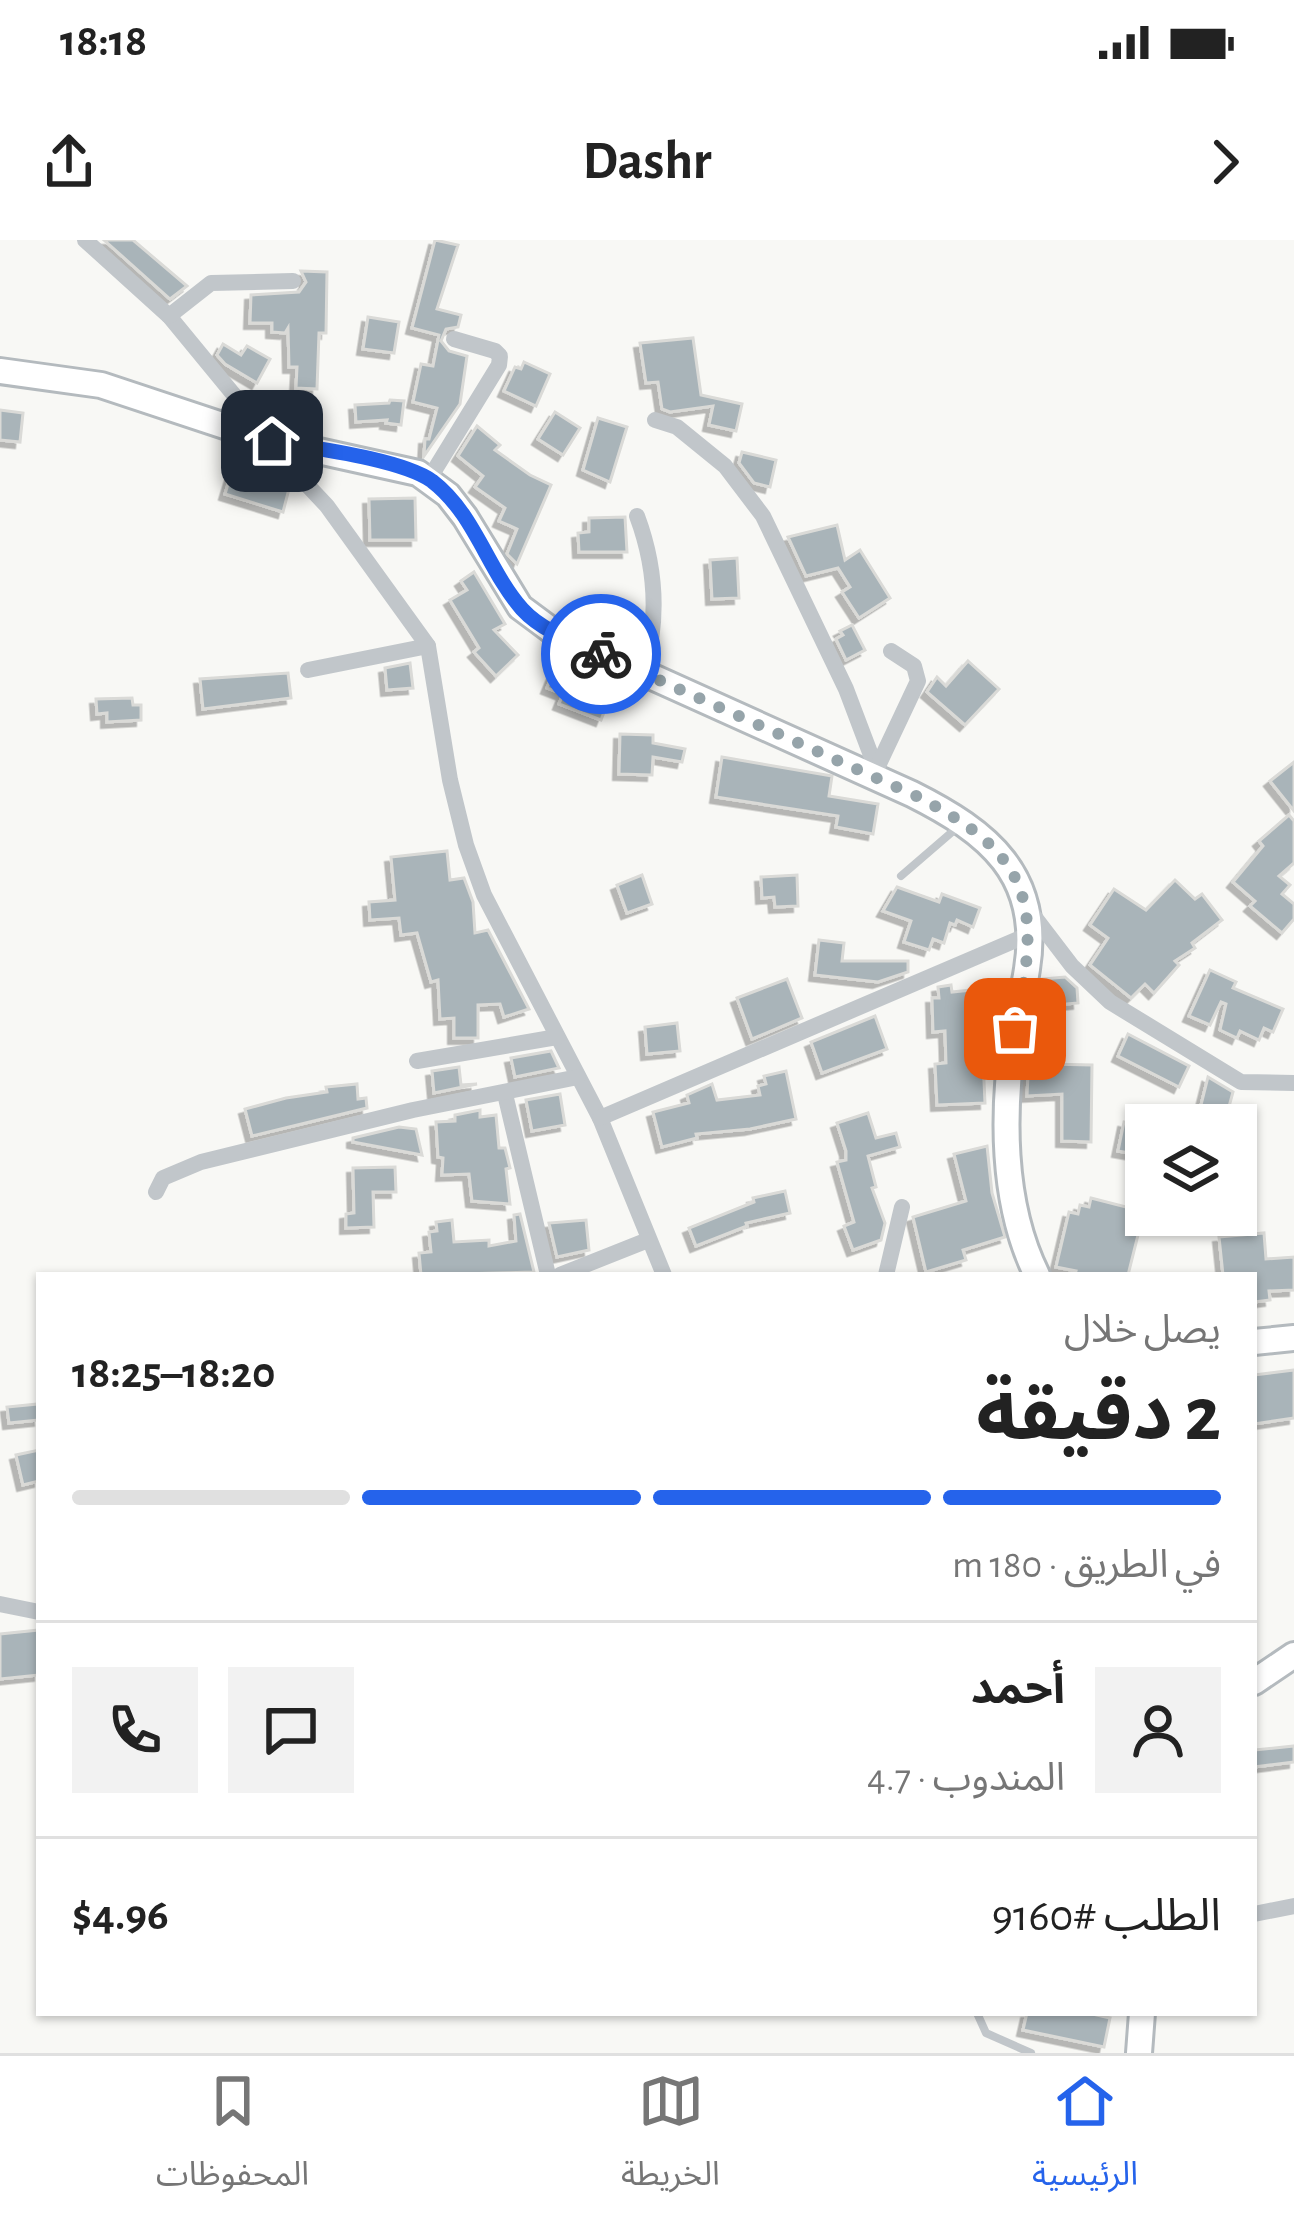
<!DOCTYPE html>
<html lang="ar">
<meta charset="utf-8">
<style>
:root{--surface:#fff;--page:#f2f2f2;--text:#222;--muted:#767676;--line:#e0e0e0;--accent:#2563eb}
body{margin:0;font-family:"Alegreya Sans","Noto Sans Arabic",sans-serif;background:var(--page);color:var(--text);direction:rtl;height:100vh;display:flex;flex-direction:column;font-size:45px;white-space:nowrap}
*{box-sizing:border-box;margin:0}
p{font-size:39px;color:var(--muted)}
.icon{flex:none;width:66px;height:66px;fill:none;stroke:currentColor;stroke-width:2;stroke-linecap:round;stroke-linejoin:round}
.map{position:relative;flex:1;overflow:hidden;direction:ltr}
.side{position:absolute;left:36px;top:1032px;width:1221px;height:744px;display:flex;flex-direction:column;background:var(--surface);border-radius:0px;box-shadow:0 3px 9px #0004;direction:rtl}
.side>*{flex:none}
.buttons{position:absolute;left:1125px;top:864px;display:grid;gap:24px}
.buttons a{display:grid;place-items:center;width:132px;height:132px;border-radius:0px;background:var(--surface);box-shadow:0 3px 9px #0004;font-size:60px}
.pin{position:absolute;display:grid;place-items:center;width:102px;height:102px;color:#fff;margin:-51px;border-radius:24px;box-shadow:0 6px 18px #0006}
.courier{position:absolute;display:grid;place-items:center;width:120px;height:120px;margin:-60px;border:9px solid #2563eb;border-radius:50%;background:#fff;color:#222;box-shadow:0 3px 15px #0007}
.summary em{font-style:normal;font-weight:700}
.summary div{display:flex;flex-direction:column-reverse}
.summary{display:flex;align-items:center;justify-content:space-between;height:204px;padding:0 36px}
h1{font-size:78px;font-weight:700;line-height:90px}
.bar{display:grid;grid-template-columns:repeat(4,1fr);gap:18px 12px;align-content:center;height:144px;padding:0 36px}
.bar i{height:15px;border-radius:9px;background:var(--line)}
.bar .selected{background:var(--accent)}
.bar p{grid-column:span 4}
.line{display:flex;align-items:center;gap:30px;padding:0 36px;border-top:3px solid var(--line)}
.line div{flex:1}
.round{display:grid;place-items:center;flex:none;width:126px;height:126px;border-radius:0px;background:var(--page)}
.status{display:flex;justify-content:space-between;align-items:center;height:84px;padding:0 60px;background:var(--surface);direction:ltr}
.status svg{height:33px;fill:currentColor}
header{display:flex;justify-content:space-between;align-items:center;height:156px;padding:0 36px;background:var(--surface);font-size:54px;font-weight:700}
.menu{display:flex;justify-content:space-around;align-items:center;height:168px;border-top:3px solid var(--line);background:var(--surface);font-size:33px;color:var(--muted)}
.menu a{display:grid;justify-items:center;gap:6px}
.menu .selected{color:var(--accent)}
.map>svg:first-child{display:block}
.building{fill:#a9b4b9;stroke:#dadad7;stroke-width:3;filter:url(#shadow)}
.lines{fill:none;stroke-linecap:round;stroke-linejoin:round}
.primary-casing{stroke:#b4babe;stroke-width:30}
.service{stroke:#c1c6ca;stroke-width:8}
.minor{stroke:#c1c6ca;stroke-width:16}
.primary{stroke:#fff;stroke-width:24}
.done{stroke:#96a4aa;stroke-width:12;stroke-dasharray:0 21.6}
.route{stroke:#2563eb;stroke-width:15}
</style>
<div class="status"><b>18:18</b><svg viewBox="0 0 49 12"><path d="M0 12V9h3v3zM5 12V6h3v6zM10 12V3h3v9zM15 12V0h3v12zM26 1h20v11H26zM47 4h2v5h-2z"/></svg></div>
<header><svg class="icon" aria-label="forward" viewBox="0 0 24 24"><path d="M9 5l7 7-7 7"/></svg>Dashr<svg class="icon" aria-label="share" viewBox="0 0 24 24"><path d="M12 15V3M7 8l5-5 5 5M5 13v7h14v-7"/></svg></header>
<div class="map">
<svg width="1294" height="1813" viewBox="0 0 1294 1813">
<defs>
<filter id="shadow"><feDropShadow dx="-5.5" dy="5.5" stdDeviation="0" flood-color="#0004"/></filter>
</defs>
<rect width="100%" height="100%" fill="#f8f8f5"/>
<g class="building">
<polygon points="104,0 133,0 187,46 170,59"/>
<polygon points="435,0 458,5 437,69 461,75 458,87 446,89 441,101 449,111 467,116 460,164 424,216 425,199 429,199 437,168 413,162 421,124 433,126 439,95 412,88"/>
<polygon points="301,31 327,32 326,93 319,93 317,149 296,148 297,127 289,127 288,88 285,93 272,92 272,83 250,83 251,55 299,52 306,42"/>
<polygon points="368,77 399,82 394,113 363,109"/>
<polygon points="693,98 701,155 742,164 736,191 709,185 713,166 670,172 662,169 658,142 646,143 640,103"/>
<polygon points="223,104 241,115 247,106 270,119 257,143 225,124 217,115"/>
<polygon points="524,122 550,134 536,166 504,151 515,127 521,129"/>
<polygon points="390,160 404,161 401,185 386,183 387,180 356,182 355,165 389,163"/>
<polygon points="0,170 23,173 20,202 0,200"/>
<polygon points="555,172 580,188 563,215 538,199"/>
<polygon points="598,178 627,187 610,242 583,230"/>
<polygon points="477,186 500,205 495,210 530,235 551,245 517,324 507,314 517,289 499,281 505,268 475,247 483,236 458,216"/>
<polygon points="742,212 776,220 770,247 754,243 739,223"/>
<polygon points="233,228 290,245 283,272 225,254"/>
<polygon points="415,258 416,300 370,300 369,259"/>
<polygon points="625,277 627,312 579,312 578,293 589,292 589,278"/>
<polygon points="837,285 845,320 860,310 890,358 859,378 842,352 850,347 838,328 806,336 788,297"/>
<polygon points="737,318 739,358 712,359 710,320"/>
<polygon points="474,332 505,384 494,390 518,415 496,436 474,412 479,408 450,360 467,350 461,341"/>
<polygon points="852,385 865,410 846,420 836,399 843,395 840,391"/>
<polygon points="968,421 999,449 965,485 927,452 937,437 946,446"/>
<polygon points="410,423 413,448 387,450 385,428"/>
<polygon points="557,424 614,446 601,480 559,464 563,454 547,448"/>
<polygon points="288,433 291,458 203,469 200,439"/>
<polygon points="132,458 133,465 141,465 141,480 107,482 107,473 97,474 96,459"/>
<polygon points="620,494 653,495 653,503 685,509 682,522 653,517 652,535 619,534"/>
<polygon points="722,517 832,536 829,556 878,564 873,594 836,587 838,576 716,557"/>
<polygon points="1294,522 1294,571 1270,541"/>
<polygon points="1289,575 1294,581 1294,623 1279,636 1290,645 1282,654 1294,664 1294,679 1282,693 1250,666 1255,661 1233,642 1263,606 1259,601"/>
<polygon points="447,611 450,640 464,638 473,662 475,693 488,690 529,769 504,777 500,764 478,765 478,798 454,798 454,778 440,779 438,740 431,742 417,693 401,695 399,678 370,680 369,662 395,660 391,617"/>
<polygon points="642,635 652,664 627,673 617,645"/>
<polygon points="797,635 798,666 775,667 774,657 762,658 761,637"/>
<polygon points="1175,640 1195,659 1202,654 1222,680 1192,703 1195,708 1175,721 1179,725 1154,753 1145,744 1131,758 1090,725 1108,698 1090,685 1114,649 1146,670"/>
<polygon points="897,647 939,662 942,654 980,668 973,687 957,680 955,685 950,683 944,703 933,699 929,710 904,702 911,681 883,671"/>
<polygon points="819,700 844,703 842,721 908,721 908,732 878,742 815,735"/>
<polygon points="1210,730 1236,742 1233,748 1283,769 1273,792 1264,788 1259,800 1240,791 1237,798 1220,790 1226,764 1221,762 1210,785 1189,776"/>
<polygon points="1065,737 1077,748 1078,763 1043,766 1042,739"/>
<polygon points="787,739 802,778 752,799 737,758"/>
<polygon points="951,745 952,752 981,749 982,761 969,762 970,798 982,798 985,863 937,865 935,824 946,823 945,791 933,792 932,758 939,758 938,747"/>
<polygon points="875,776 887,809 822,833 811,802"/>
<polygon points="677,783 680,811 647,814 645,787"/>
<polygon points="1128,794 1189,826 1179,847 1118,816"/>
<polygon points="1046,796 1048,824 1092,825 1091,902 1062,901 1062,854 1027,856 1030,797"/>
<polygon points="551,811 559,828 515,837 511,818"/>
<polygon points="459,827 461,845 477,844 434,853 432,831"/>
<polygon points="786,831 796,879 750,889 696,894 697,898 662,907 653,872 689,863 687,855 712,844 717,860 760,855 758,846 766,844 764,836"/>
<polygon points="1208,837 1233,852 1224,885 1196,885"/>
<polygon points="357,844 358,859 366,858 367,868 252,896 245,869 286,858 327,852 326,847"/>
<polygon points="560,854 565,885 532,891 526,860"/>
<polygon points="480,870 480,877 496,875 499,908 505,908 510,928 506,929 510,964 472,961 469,934 442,935 443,918 438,917 436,882 455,881 455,875"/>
<polygon points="868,873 876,898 896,893 900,907 868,916 876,947 872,948 885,983 881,1000 853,1010 844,986 854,982 837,922 846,920 846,911 837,883"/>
<polygon points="1124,882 1146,887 1146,916 1118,911"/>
<polygon points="399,887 416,889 422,915 353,902 353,898"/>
<polygon points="987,906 992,953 1005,997 963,1010 966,1020 926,1032 913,977 966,961 954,914"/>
<polygon points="395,927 396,952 373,952 374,987 346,988 346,974 354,973 353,928"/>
<polygon points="785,951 790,973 746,983 747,986 696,1006 689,988 754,962 753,958"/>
<polygon points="1091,958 1138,970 1136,978 1142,979 1128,1035 1075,1035 1076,1031 1056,1027 1069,972 1078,974 1080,965 1089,967"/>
<polygon points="520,974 534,1032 421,1035 419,1013 431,1012 429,992 437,991 436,982 452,980 454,1002 489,1000 489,1006 516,1001 514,975"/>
<polygon points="586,980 589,1010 557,1017 549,983"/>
<polygon points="1264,993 1266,1019 1294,1017 1294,1050 1269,1051 1270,1060 1254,1062 1254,1035 1223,1035 1219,997"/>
<polygon points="1294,1130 1294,1178 1254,1184 1254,1135"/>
<polygon points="38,1164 39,1180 9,1183 7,1167"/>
<polygon points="39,1210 39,1241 23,1245 16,1215"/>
<polygon points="39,1390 39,1435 0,1439 0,1394"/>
<polygon points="1294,1506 1294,1522 1254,1527 1254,1510"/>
<polygon points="1027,1773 1088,1773 1110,1778 1104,1807 1023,1790"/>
</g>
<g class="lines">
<defs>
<g id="primary">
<path d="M 0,131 L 101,145 L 264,199 L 418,233 L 448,255 L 465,277 L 520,367 L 555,393 L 912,554 C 988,592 1042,635 1027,729 C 1024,750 1018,771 1014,792 C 1002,870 1001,963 1037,1035"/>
<polyline points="1254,1102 1294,1098"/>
<polyline points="1254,1442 1294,1415"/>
<polyline points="1139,1813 1142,1773"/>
</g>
</defs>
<use href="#primary" class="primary-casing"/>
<g class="service">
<polyline points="901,636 959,586"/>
<polyline points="977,1773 986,1793 1031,1813"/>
</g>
<g class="minor">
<polyline points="85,0 169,76 271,200"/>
<polyline points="169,76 211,43 293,41"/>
<polyline points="655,180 677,187 725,226 763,276 846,449 880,539"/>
<polyline points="265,200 327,266 428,406 450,540 466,605 484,655 600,878 664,1035"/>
<polyline points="429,239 499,125 500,116 495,111 454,99"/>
<path d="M 637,276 C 656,327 659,380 644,432"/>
<polyline points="308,430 428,406"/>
<polyline points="877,528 918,441 914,426 891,411"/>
<polyline points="1030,671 1072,726 1110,762 1241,842 1294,843"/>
<polyline points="417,821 557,797"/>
<polyline points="505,854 548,1035"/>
<polyline points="600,878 1030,694"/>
<polyline points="156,952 163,938 201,922 413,870 578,837"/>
<polyline points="560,1035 648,1000"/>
<polyline points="886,1035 902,967"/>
<polyline points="0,1364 39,1372"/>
<polyline points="1254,1674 1294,1666"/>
</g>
<use href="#primary" class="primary"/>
</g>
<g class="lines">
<path class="done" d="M 601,414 L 912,554 C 1033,614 1042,663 1015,789"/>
<path class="route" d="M 272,201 C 312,208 401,219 432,241 C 475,274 487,329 522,369 C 542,391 574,402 601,414"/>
</g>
</svg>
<div class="buttons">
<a><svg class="icon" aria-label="layers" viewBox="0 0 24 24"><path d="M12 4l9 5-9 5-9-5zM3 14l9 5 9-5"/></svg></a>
</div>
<div class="pin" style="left:1015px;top:789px;background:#ea580c"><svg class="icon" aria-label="bag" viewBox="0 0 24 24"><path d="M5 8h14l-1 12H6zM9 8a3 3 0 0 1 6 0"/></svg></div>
<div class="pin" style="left:272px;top:201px;background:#1f2937"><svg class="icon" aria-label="home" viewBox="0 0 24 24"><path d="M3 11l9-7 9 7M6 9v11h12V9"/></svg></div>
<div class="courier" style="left:601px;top:414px"><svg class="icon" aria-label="bike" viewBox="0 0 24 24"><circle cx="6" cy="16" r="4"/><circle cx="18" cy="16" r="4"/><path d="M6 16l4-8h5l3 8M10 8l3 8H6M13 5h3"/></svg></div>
<section class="side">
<div class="summary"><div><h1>2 دقيقة</h1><p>يصل خلال</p></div><em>18:20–18:25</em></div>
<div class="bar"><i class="selected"></i><i class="selected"></i><i class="selected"></i><i></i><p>في الطريق · 180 m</p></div>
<div class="line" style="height:216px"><a class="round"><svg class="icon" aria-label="person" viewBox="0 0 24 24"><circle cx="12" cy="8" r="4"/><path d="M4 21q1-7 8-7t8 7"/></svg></a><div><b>أحمد</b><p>المندوب · 4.7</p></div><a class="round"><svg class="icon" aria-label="chat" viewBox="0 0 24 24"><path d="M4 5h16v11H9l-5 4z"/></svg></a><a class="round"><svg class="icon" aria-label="phone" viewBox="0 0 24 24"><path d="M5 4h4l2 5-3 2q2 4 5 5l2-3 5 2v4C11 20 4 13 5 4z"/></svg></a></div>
<div class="line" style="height:156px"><div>الطلب #9160</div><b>$4.96</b></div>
</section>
</div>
<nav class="menu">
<a class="selected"><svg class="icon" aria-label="home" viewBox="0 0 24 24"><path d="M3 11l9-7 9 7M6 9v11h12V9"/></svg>الرئيسية</a>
<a><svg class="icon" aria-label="map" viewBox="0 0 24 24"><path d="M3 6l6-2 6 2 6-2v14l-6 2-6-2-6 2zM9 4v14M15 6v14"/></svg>الخريطة</a>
<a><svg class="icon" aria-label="saved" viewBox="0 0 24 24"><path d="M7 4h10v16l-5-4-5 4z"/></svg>المحفوظات</a>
</nav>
